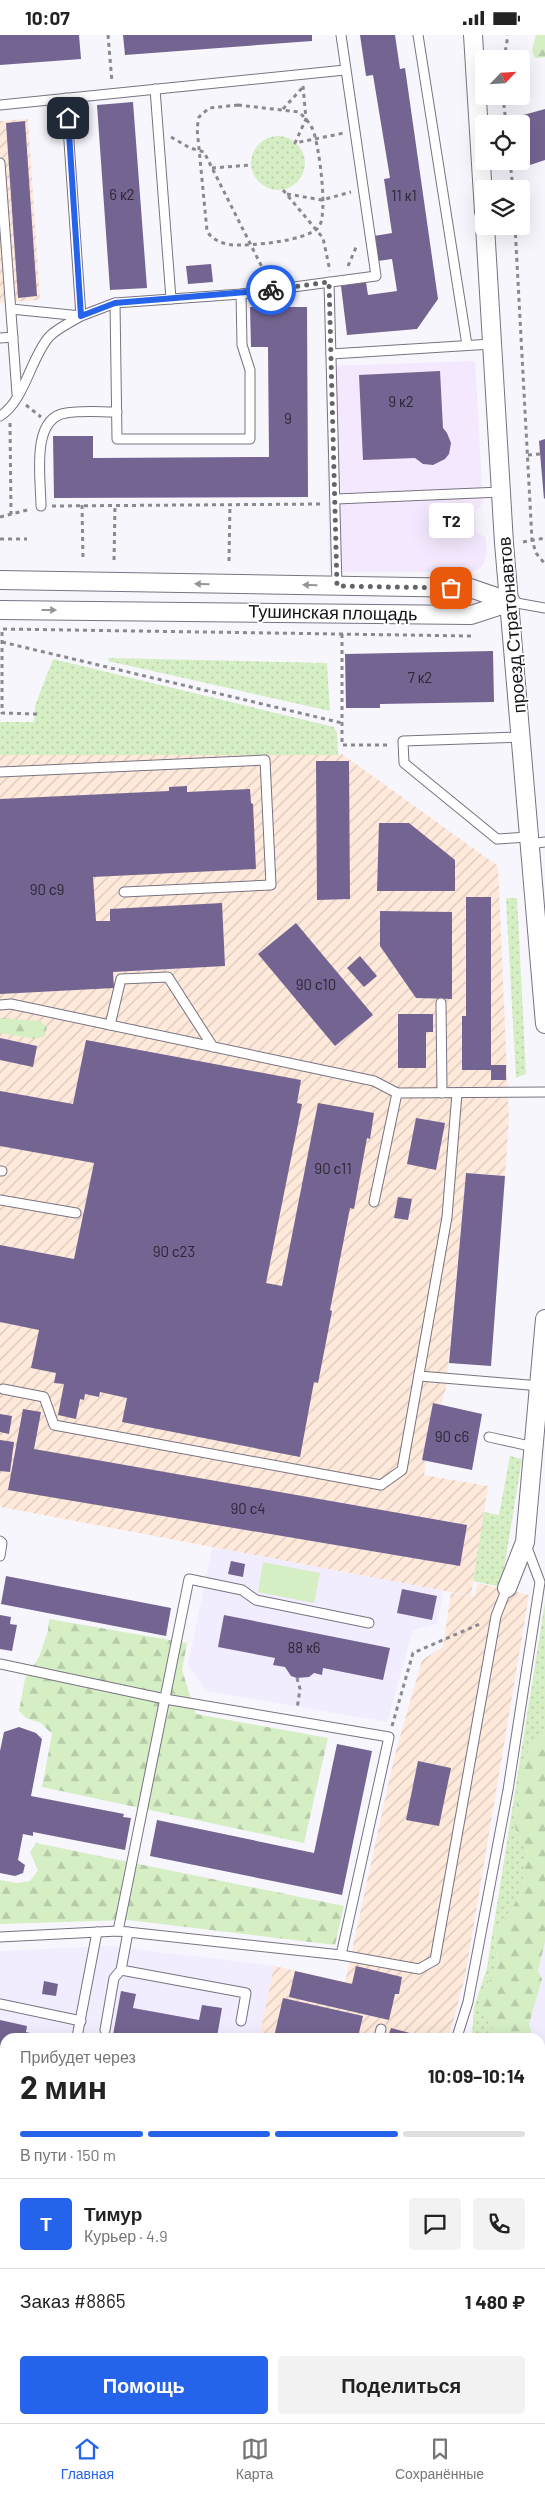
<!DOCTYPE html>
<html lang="ru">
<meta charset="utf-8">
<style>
:root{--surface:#fff;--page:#f2f2f2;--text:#222;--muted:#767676;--line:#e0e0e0;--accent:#2563eb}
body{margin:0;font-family:Barlow,sans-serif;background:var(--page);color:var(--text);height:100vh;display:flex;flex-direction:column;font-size:19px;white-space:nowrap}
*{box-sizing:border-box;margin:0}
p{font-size:16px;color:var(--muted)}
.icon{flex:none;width:28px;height:28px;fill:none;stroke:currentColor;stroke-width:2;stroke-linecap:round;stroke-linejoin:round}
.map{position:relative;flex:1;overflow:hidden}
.sheet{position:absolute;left:0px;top:1998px;width:545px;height:391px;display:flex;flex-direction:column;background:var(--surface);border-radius:15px 15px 0 0;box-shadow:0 5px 20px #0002}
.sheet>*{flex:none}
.needle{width:32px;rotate:65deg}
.buttons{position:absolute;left:475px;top:15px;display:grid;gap:10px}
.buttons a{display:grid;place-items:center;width:55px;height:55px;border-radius:5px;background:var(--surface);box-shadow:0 5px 20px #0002;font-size:25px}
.pin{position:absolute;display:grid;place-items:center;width:42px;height:42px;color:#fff;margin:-21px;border-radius:10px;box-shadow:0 2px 8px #0006}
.courier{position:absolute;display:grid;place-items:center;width:50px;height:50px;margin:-25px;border:4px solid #2563eb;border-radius:50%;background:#fff;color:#222;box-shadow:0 1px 6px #0007}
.bubble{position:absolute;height:35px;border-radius:5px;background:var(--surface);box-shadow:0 5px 20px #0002;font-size:16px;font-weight:700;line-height:35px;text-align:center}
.summary em{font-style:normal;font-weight:700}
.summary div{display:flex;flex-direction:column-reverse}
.summary{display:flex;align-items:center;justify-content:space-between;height:85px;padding:0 20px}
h1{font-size:32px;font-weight:700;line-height:38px}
.bar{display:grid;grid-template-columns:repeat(4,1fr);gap:8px 5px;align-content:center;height:60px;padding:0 20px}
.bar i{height:6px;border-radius:4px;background:var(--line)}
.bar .current{background:var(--accent)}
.bar p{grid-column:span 4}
.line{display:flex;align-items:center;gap:12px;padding:0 20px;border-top:1px solid var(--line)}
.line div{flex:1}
.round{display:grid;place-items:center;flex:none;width:52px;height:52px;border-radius:5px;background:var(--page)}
.action{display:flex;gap:10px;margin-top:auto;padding:10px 20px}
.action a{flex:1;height:58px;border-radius:5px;background:var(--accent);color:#fff;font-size:20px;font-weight:700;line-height:58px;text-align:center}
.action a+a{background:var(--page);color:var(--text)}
.status{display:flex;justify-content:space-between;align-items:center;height:35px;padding:0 25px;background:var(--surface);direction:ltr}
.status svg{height:14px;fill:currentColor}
.tab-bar{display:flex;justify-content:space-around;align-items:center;height:70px;border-top:1px solid var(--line);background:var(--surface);font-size:14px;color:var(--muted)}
.tab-bar a{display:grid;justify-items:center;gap:2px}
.tab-bar .current{color:var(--accent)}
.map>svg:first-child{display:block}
.commercial{fill:#f3e8fd}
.industrial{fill:url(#industrial-furrows)}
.built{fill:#f2ecff}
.green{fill:url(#green-dots)}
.forest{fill:url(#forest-firs)}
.pitch{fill:#d5eec4}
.building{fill:#746491}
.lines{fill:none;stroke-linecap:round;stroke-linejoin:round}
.service-casing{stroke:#787381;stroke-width:11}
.minor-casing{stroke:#787381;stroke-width:20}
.path{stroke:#8a898f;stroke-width:3;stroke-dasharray:4 4;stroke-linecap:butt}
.service{stroke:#fff;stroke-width:9}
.minor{stroke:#fff;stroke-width:18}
.rail-casing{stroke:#434147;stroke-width:5.5}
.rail{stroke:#fff;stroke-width:4;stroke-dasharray:11;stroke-linecap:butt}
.oneway{fill:#969598}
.done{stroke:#646369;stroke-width:5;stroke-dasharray:0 9}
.route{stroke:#2563eb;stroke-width:6}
.labels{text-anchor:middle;stroke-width:4;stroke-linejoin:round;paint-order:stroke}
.number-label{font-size:15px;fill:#2d2837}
.street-label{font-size:18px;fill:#151419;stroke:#fff}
</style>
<div class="status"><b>10:07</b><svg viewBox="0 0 49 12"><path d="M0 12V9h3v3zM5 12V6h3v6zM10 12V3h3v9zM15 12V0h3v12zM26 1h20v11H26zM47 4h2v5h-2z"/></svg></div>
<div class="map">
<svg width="545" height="2388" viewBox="0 0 545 2388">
<defs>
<pattern id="industrial-furrows" width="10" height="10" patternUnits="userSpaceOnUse" patternTransform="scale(1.25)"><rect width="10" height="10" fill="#fee9db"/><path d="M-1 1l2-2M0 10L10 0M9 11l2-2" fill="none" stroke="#d9c7bb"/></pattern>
<pattern id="green-dots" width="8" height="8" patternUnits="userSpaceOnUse" patternTransform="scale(1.25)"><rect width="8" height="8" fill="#d5eec4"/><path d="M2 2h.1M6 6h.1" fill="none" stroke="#b6cba8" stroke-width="1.8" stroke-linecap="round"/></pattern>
<pattern id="forest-firs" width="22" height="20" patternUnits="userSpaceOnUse" patternTransform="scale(1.25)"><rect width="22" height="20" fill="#d5eec4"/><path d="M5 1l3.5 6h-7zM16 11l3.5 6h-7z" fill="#b6cba8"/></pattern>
</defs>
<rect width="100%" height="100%" fill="#f8f6fd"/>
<polygon class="commercial" points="475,326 483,468 475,476 476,497 486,503 487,517 484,528 479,534 470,537 329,537 326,331"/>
<g class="industrial">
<polygon points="28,84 40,265 0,268 0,86"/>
<polygon points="342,719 498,831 509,1084 505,1141 466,1138 446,1353 441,1370 433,1368 422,1425 426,1426 424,1440 488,1451 471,1561 1,1472 0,1468 0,720"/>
<polygon points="478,1548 529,1560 465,1942 449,2002 431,1998 429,2002 259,2002 274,1931 345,1947 395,1719 422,1625 443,1612 451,1558 474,1562"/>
</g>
<g class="built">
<polygon points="212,1512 444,1556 437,1589 413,1595 387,1687 206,1656 188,1630"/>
<polygon points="545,1907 545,2388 362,2388 364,2384 540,2384 540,2002 533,2002 529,1989 542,1944 538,1936"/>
<polygon points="110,1911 274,1931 259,2002 5,2002 5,2105 0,2104 0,1916"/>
</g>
<g class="green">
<circle cx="278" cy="128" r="27"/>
<polygon points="109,623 327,628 330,676 108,626"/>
<polygon points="53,624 334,692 337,698 338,720 0,720 0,687 34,687 35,671"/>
<polygon points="506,863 517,863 526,1039 516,1043"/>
<polygon points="510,1421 522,1424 501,1552 473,1546 484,1477 499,1480"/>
<path d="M 545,1567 L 545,1699 C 517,1714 519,1758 515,1786 L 515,1796 L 527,1813 L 521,1859 L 495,1898 L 497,1931 L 493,1941 L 480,1958 L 489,1988 L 496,1997 L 495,2002 L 472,2002 L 474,1972 L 487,1933 Z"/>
<polygon points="306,2384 364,2384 362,2388 307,2388"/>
</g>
<g class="forest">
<polygon points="536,0 545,0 545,22 535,23 532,15"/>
<polygon points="0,983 40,986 47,992 45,1001 36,1004 0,998"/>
<polygon points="49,1584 187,1608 182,1635 196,1679 328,1703 304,1808 42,1752 52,1699 41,1688 26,1683 19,1676 25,1644 39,1622 48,1596"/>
<path d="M 545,1699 L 545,1907 L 538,1936 L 542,1944 L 529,1989 L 533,2002 L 495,2002 L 496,1997 L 482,1979 L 479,1969 L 480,1958 L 493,1941 L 497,1931 L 495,1898 L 521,1859 L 527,1813 C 517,1805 515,1798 515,1786 C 519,1758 517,1714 545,1699 Z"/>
<polygon points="36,1808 344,1871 335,1910 128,1885 0,1889 0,1845 17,1848 30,1846 38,1835 30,1817"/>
</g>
<g class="pitch">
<polygon points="263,1527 320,1538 314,1568 258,1557"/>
<polygon points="0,2104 5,2105 5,2384 195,2384 195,2388 0,2388"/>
</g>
<g class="building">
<polygon points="0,0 79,0 81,24 0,30"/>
<polygon points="123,0 312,0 312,6 125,20"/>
<polygon points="360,0 395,0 400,34 405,33 438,264 417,294 347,300 341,251 366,247 368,260 397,256 392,224 378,226 374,201 392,198 384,144 390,143 373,40 366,41"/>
<polygon points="133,67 147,253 110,255 97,70"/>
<polygon points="545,74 545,125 530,130 526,116 521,116 521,89 518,89 516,82"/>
<polygon points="25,86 37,261 18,263 6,88"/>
<polygon points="211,229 213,247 188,249 186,231"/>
<polygon points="250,272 307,272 308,462 54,463 53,401 93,401 93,423 269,422 268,312 251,312"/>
<polygon points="440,336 443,393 447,398 451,408 449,419 445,424 433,430 423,429 415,423 363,425 359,340"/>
<polygon points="545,404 545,463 544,464 539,406"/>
<polygon points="493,616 494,667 380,669 380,673 346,673 345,619"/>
<polygon points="316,726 349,726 350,864 317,865"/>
<polygon points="187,751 187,757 250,754 251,768 253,769 256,834 93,842 96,886 110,886 110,874 222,868 225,931 113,937 114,953 0,959 0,764 169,756 169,752"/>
<polygon points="379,788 409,788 455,825 455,856 377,856"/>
<polygon points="466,862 491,862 491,1030 506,1030 506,1045 491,1045 491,1035 462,1035 462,981 466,981"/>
<polygon points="380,876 452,877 452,964 416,963 380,911"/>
<polygon points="296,888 373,980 335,1011 258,919"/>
<polygon points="360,921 377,941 364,952 347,933"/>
<polygon points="398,979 433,979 433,997 426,997 426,1033 398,1033"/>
<polygon points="0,1003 37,1011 33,1032 0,1025"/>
<polygon points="86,1005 301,1045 297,1068 302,1069 266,1248 282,1251 318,1068 374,1078 370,1104 367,1103 354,1174 350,1173 330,1275 332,1276 318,1348 314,1347 300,1422 122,1387 127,1363 100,1357 99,1362 85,1359 84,1365 80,1364 76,1384 58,1380 64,1349 54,1348 56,1338 31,1333 39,1295 0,1287 0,1210 74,1224 94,1128 0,1111 0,1056 73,1069"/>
<polygon points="416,1083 445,1088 436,1135 407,1129"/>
<polygon points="466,1138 505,1141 491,1331 449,1328"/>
<polygon points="398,1162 412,1164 408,1185 394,1183"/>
<polygon points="433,1368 482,1379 472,1435 422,1425"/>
<polygon points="23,1374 41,1377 34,1414 467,1490 460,1531 8,1455"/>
<polygon points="0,1379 12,1381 9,1399 0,1397"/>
<polygon points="0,1405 14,1407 10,1437 0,1436"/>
<polygon points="231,1526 245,1529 243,1542 228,1539"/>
<polygon points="6,1541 171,1573 166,1601 1,1569"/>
<polygon points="402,1554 437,1561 432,1585 397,1578"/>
<polygon points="0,1580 11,1582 10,1589 17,1590 12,1616 0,1614"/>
<polygon points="224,1580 390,1613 383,1645 323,1633 322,1640 314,1638 309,1642 297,1643 291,1641 285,1632 273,1630 275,1623 218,1612"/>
<polygon points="19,1692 36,1698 42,1704 31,1761 124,1779 123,1782 131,1783 125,1815 33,1797 33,1801 23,1799 18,1825 25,1830 23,1838 15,1841 0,1838 0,1716 4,1697"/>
<polygon points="337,1709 372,1716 342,1860 150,1821 157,1785 314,1818"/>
<polygon points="418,1726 451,1733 439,1791 406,1785"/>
<polygon points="356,1931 402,1942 399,1959 395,1959 389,1985 289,1962 295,1936 352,1949"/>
<polygon points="44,1946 58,1949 56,1961 42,1959"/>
<polygon points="121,1956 136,1959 133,1973 199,1985 202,1970 222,1973 217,2002 126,2002 113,2000"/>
<polygon points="283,1963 363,1981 358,2002 274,2002"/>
<polygon points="0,1985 27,1991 26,1997 46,2002 5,2002 3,2035 0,2035"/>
<polygon points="391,1993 425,2002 388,2002"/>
<polygon points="5,2124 5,2161 0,2161 0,2125"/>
<polygon points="5,2176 5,2305 0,2306 0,2177"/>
<rect x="195" y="2384" width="18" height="4"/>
<polygon points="232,2384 259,2384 257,2388 232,2388 231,2387"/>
</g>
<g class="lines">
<defs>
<g id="service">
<polyline points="418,0 467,310"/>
<polyline points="155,54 171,264 241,259 376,241 341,0"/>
<polyline points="0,70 345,35"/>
<polyline points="0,128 17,359"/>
<polyline points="329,247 337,551"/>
<polyline points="115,268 117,404 250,404 250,335 242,310 241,259"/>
<polyline points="11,274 81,281 115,268 171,264"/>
<polyline points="0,303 13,302"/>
<polyline points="331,319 492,309"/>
<path d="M 0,381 C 24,367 31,322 49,302 C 56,294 71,287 81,281 L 66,63"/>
<polyline points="336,464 501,457"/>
<path d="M 41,471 C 41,445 30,383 66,378 C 83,375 101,377 117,377"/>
<polyline points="511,567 545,573"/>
<polyline points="521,702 403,706 404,728 497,804 529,802"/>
<polyline points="0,737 265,725 271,850 124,857"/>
<polyline points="530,809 545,807"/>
<polyline points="441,968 442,1058"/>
<polyline points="0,970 11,969 374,1046 397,1058"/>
<polyline points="110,990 121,944 168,942 213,1012"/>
<polyline points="0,1136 2,1136"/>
<polyline points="0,1165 76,1178"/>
<polyline points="374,1167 397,1058 545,1057"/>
<polyline points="419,1341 540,1351"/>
<polyline points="3,1354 44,1362 54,1390 381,1450 402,1435 447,1182 457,1058"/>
<polyline points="489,1402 534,1412"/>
<polyline points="0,1506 2,1508 0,1521"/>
<polyline points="0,1629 165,1664 389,1702 341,1920 118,1896 0,1902"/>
<polyline points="118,1896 189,1544 242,1555 256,1565 369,1588"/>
<polyline points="128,1897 121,1935 246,1958 241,1986"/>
<polyline points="341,1920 419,1934 435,1925 496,1581 507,1553"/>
<polyline points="0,1969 81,1986"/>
<polyline points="105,1995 114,1943 121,1935"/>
<polyline points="77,2002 97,1897"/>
<polyline points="379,2002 381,1994"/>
<polyline points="457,2002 468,1967 508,1755 540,1547 526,1510"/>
<polyline points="0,2049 5,2050"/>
<polyline points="0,2327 5,2327"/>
<polyline points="179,2388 179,2384"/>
<polyline points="279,2388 281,2384"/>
</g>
<g id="minor">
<polyline points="473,0 484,177"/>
<polyline points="485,191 504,508 545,989"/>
<polyline points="0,545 470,553 511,567"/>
<polyline points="0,575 471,580 511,567"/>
<polyline points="507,1553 525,1507 545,1284"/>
</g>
</defs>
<use href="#service" class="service-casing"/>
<use href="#minor" class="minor-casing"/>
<g class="path">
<polyline points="108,0 112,47"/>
<polyline points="504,24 508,0"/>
<polyline points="303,51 306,84 295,108 344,98"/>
<polyline points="503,61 506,89"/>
<path d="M 238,70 L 299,77 C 305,83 310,88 313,95 C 319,110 329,182 318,193 C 305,206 251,211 233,210 C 223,209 212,205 207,196 L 197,93 L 199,82 L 209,73 Z"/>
<polyline points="283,74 303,52"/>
<polyline points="171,102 190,113 204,117 268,244"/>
<polyline points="510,126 513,154"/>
<polyline points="212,133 251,130"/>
<polyline points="283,155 323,203 330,236"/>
<polyline points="287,159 322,165 351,157"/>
<polyline points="515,191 532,505 536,518 545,529"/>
<polyline points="348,231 357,210"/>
<polyline points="26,370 41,382"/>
<polyline points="10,388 11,479"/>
<polyline points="528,420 540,419"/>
<polyline points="82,470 83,524"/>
<polyline points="52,471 323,469"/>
<polyline points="0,482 31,474"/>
<polyline points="0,504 27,504"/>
<polyline points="523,507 545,503"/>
<polyline points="114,525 115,470"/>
<polyline points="229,526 230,469"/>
<polyline points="342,599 342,710 391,710"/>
<polyline points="2,607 342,688"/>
<polyline points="37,679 2,678 2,594 471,601 471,597"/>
<polyline points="297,1643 300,1654 297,1674"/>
<polyline points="392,1691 413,1618 482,1588"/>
</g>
<use href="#service" class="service"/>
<use href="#minor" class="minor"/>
<defs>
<g id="rail">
<polyline points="540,2053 545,2037"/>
<polyline points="540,2109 545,2094"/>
<polyline points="374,2388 376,2384"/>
<polyline points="411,2388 413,2384"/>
</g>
</defs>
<use href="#rail" class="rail-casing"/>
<use href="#rail" class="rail"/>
</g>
<defs><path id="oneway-solid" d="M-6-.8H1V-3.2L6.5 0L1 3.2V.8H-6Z" transform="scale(1.25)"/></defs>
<g class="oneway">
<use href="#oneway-solid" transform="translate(202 549) rotate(-179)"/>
<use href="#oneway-solid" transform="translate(310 550) rotate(-179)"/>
<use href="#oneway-solid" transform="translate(49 575)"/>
</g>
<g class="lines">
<polyline class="done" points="271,255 329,247 337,551 451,553"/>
<polyline class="route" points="68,83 81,281 115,268 271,255"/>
</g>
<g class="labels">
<g class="number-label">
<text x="122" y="165">6 к2</text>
<text x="404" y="166">11 к1</text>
<text x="401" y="372">9 к2</text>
<text x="288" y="389">9</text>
<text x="420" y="648">7 к2</text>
<text x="47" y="860">90 с9</text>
<text x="316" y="955">90 с10</text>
<text x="333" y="1139">90 с11</text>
<text x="174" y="1222">90 с23</text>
<text x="452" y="1407">90 с6</text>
<text x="248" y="1479">90 с4</text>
<text x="304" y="1618">88 к6</text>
</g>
<g class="street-label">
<text transform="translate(333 578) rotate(1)" y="6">Тушинская площадь</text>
<text transform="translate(512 590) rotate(-95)" y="6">проезд Стратонавтов</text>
</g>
</g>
</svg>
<div class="buttons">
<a><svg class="needle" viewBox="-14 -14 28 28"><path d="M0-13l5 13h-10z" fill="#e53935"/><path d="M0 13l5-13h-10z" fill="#767676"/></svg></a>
<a><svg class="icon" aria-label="locate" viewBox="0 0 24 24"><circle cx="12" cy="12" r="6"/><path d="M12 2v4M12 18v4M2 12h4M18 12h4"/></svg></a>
<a><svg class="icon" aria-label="layers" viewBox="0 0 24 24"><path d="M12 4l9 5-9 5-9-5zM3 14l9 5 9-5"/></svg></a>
</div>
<div class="pin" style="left:451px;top:553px;background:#ea580c"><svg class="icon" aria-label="bag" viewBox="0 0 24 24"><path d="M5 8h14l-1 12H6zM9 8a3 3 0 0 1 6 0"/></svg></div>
<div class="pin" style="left:68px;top:83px;background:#1f2937"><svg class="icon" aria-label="home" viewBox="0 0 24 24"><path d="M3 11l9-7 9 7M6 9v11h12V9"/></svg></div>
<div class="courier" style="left:271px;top:255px"><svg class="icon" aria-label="bike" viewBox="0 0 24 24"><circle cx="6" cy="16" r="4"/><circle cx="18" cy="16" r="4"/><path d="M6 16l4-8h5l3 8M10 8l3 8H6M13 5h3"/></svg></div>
<div class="bubble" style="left:429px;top:468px;width:45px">T2</div>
<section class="sheet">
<div class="summary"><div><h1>2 мин</h1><p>Прибудет через</p></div><em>10:09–10:14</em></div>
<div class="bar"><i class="current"></i><i class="current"></i><i class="current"></i><i></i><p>В пути · 150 m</p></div>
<div class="line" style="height:90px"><b class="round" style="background:var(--accent);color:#fff">Т</b><div><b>Тимур</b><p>Курьер · 4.9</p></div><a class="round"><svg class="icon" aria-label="chat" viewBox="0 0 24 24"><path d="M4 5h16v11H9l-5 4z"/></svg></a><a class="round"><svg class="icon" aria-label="phone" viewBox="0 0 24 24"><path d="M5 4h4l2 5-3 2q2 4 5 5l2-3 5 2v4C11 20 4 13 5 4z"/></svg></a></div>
<div class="line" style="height:65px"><div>Заказ #8865</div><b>1 480 ₽</b></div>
<div class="action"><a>Помощь</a><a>Поделиться</a></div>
</section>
</div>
<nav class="tab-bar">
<a class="current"><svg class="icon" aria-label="home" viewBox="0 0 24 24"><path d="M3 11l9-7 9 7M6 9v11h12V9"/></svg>Главная</a>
<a><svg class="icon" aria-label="map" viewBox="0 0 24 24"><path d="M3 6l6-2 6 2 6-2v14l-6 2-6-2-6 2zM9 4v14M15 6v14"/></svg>Карта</a>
<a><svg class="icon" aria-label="saved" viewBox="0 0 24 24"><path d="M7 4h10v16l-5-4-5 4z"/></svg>Сохранённые</a>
</nav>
